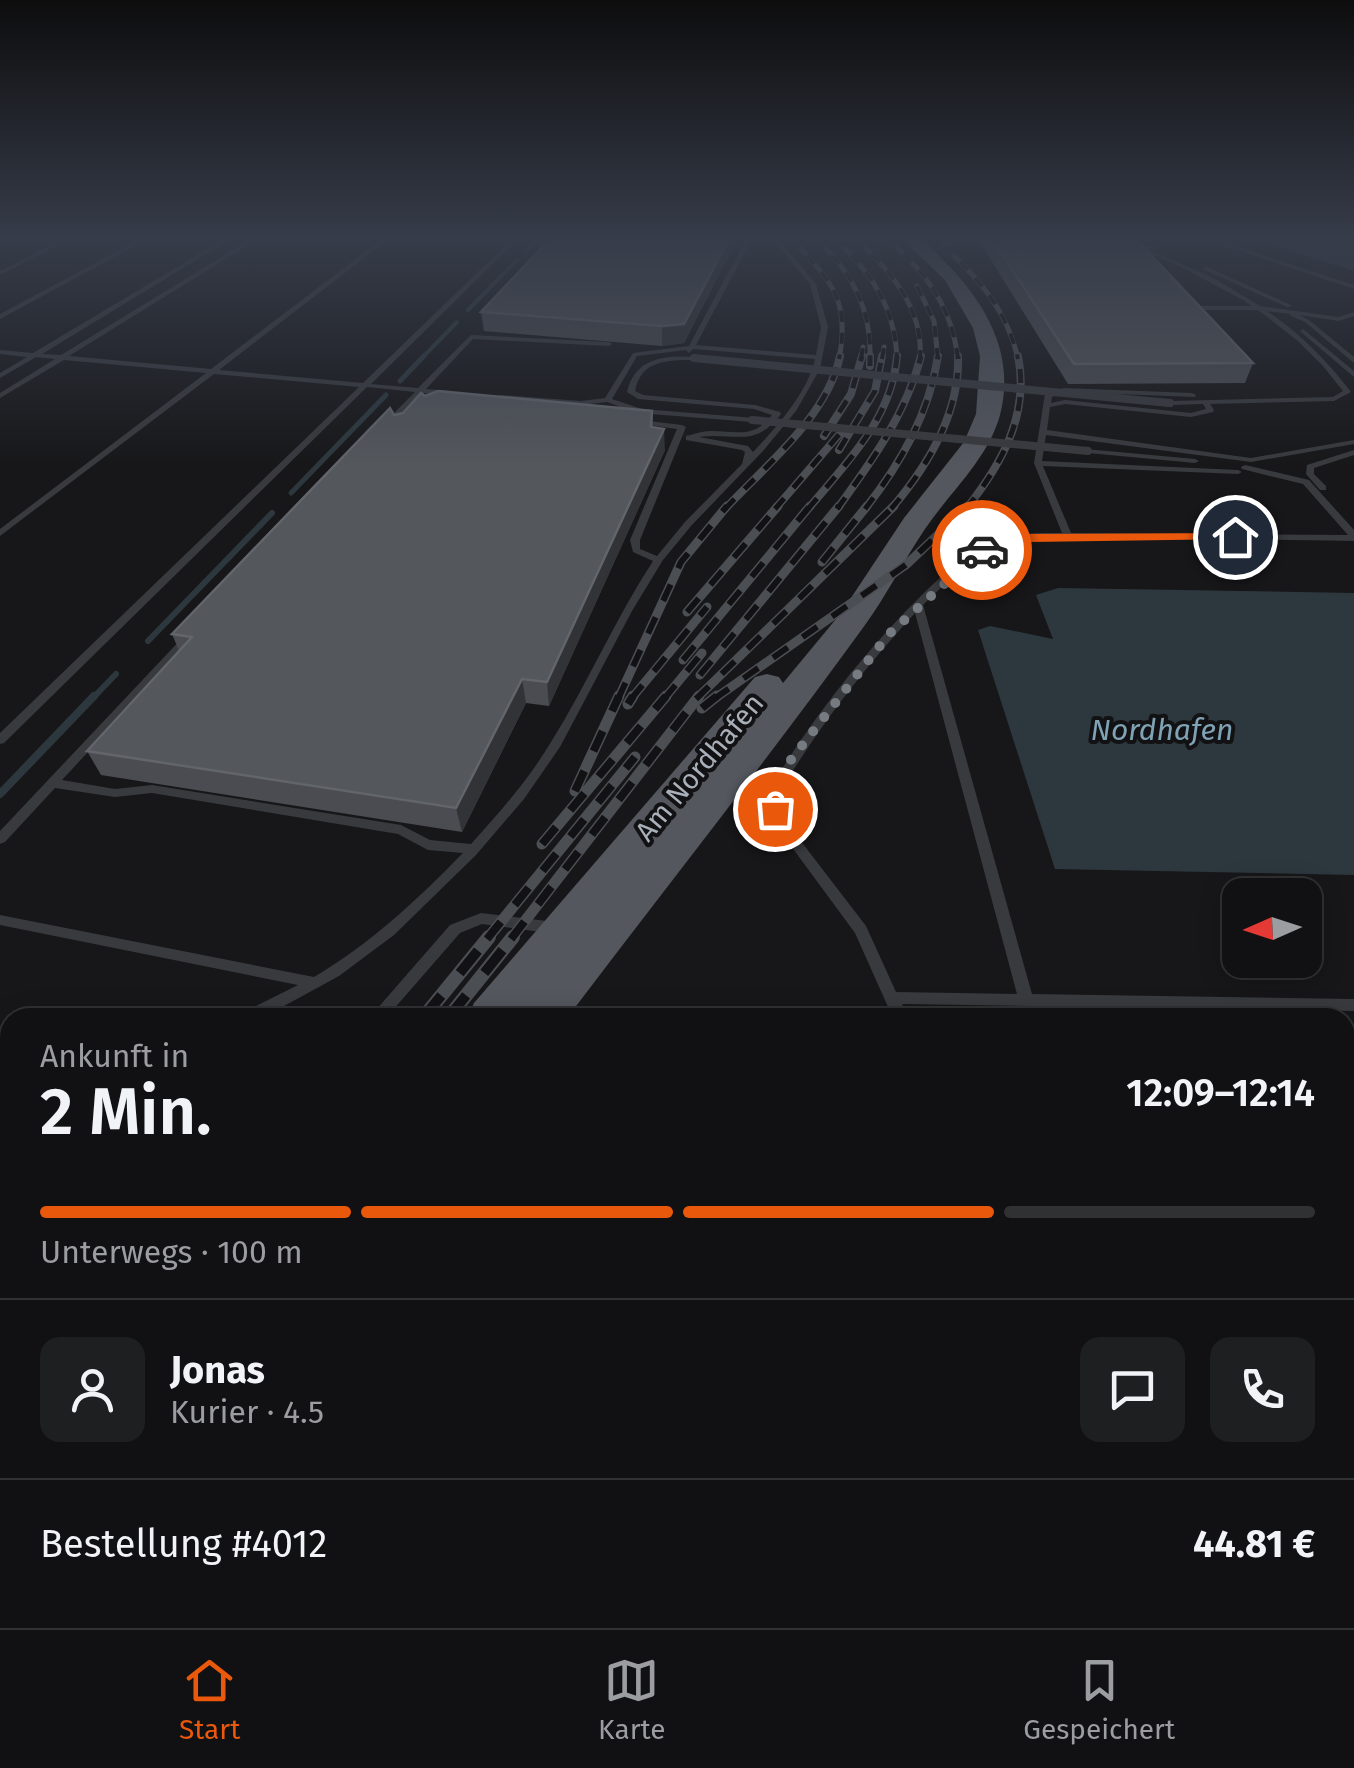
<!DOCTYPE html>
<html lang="de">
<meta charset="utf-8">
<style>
:root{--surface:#111113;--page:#1e1f21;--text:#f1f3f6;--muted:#9c9da0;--line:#303133;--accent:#ea580c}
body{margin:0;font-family:"Fira Sans",sans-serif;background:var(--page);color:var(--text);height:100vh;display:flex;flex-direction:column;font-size:38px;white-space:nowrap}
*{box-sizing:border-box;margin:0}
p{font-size:32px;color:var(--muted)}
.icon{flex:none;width:55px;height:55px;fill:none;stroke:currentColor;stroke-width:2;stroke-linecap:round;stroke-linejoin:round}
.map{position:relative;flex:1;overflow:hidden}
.drawer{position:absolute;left:0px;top:1008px;width:1355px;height:622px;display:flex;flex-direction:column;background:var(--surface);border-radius:30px 30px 0 0;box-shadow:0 5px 25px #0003,0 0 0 2px var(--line)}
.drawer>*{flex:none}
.needle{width:65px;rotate:267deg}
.fabs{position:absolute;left:1222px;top:878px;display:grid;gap:20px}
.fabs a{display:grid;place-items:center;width:100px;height:100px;border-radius:20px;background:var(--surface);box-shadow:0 5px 25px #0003,0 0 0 2px var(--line);font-size:50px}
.pin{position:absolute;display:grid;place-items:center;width:85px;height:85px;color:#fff;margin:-42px;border:5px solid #fff;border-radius:50%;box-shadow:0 2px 10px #0007}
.courier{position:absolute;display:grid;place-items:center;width:100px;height:100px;margin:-50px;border:8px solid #ea580c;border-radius:50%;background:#fff;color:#222;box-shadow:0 2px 12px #0007}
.summary em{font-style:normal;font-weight:600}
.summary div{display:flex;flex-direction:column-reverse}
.summary{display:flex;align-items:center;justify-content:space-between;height:170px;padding:0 40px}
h1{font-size:65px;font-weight:600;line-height:75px}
.bar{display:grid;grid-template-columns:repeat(4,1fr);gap:15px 10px;align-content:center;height:120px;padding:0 40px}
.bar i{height:12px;border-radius:8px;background:var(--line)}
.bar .on{background:var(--accent)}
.bar p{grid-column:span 4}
.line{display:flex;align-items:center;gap:25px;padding:0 40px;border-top:2px solid var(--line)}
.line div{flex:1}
.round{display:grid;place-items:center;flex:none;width:105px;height:105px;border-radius:20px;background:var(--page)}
.tab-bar{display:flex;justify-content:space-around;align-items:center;height:140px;border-top:2px solid var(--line);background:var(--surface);font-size:28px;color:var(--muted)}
.tab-bar a{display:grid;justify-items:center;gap:5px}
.tab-bar .on{color:var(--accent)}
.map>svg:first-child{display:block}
.green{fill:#1d251d}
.water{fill:#2d383e}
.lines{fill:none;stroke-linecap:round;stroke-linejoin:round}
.stream-far3{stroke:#2d383e;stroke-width:4}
.stream-far2{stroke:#2d383e;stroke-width:5}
.stream-far1{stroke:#2d383e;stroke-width:6}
.stream{stroke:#2d383e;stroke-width:8}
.lane{fill:#383a3e;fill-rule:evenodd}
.primary{fill:#54575e;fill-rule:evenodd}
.rail-far5-casing{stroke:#4b4e53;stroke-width:5}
.rail-far4-casing{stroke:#4b4e53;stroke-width:8}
.rail-far3-casing{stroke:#4b4e53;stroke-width:9}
.rail-far2-casing{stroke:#4b4e53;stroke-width:11}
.rail-far1-casing{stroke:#4b4e53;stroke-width:14}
.rail-casing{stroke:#4b4e53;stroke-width:16}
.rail-far5{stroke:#121214;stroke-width:4;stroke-dasharray:11;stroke-linecap:butt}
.rail-far4{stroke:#121214;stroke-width:5;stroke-dasharray:14;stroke-linecap:butt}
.rail-far3{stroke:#121214;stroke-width:6;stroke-dasharray:18;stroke-linecap:butt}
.rail-far2{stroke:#121214;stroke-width:8;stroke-dasharray:22;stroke-linecap:butt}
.rail-far1{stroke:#121214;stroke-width:10;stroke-dasharray:29;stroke-linecap:butt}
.rail{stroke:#121214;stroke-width:12;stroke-dasharray:36;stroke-linecap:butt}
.lane-bridge-far1{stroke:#383a3e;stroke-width:6}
.lane-bridge{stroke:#383a3e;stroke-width:8}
.wall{fill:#4a4c51}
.shaded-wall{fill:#313336}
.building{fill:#54575c;stroke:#62656b;stroke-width:2.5}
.route{fill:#ea580c}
.done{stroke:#767a81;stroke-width:10;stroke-dasharray:0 18}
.labels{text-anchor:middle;stroke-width:8;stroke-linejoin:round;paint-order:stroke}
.street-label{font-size:28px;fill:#a9b0b9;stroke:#121214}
.water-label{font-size:30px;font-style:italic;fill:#7fa2b5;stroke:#121214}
</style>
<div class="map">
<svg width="1354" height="1628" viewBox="0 0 1354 1628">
<rect width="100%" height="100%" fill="#171719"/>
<polygon class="green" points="10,1154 10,1258 0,1263 0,1159"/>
<g class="water">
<polygon points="1253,239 1354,239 1354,271"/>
<polygon points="1058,588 1354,593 1354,875 1055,869 978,630 990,626 1053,639 1036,595"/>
</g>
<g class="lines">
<g class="stream-far3">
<polyline points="525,251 537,239"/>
<polyline points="468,310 517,260"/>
<polyline points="421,359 457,322"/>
</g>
<g class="stream-far2">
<polyline points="400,381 424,356"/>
<polyline points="291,493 386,395"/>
</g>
<g class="stream-far1">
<polyline points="148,641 272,513"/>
<polyline points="92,699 116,674"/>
</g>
<polyline class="stream" points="0,794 94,696"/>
<g class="lane">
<polygon points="63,239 71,239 0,275 0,271"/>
<polygon points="140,239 148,239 0,319 0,314"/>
<polygon points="224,239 231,239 42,354 61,355 251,239 258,239 69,356 211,369 382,239 389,239 219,370 363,383 512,239 518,239 371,384 418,388 471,335 609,342 612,344 609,346 473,339 426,389 451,391 455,393 454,395 422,393 386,428 383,428 383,424 415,392 367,387 4,743 0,744 0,733 359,387 214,374 0,536 0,529 206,373 64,360 0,398 0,393 55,359 36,357 0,378 0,373 27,357 0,354 0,350 33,353"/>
<path d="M 746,239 L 752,239 L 696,345 L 816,355 L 821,327 L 810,284 L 772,239 L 778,239 L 816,284 L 828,327 L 820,369 L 796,411 L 763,451 L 691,526 L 663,560 L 632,611 L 560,747 L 524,799 L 476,855 L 394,935 L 339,976 L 262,1018 L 240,1018 L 242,1013 L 298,985 L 0,925 L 0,915 L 314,977 C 370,944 418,899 463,853 L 428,850 L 398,834 L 152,793 L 115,797 L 55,788 L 5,842 L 0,844 L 0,831 L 184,636 L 188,635 L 193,638 L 192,640 L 62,780 L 115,789 L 152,785 L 401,825 L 430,840 L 471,844 C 500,812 529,779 551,742 C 588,683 615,619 653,561 L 633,552 L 630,540 L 677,429 L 635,423 L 632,423 L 632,419 L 682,425 L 686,427 L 640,540 L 640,549 L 657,556 L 685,522 L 742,464 L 745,452 L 742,450 L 686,440 L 686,436 C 695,434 702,431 711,431 C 738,431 753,439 772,415 L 754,409 L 638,399 L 627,392 C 635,357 666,355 696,357 L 696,359 L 694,360 C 667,360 641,360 635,391 L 643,395 L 755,405 L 780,412 L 781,414 C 754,449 736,432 699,437 L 748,446 L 753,452 C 776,428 808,392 815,359 L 693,349 L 689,353 L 686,350 L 637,356 L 612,399 L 642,409 L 755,418 L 756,420 L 752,422 L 638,413 L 607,402 L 581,405 L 500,399 L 496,397 L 500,395 L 581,401 L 605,398 L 633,353 L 689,346 Z"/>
<polygon points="938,239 945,239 955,246 950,247"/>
<path d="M 1116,239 C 1126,240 1133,245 1142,246 C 1154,247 1172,239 1186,239 L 1148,249 L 1217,280 L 1260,306 L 1339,317 L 1354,312 L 1354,316 L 1339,321 L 1299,315 L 1309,320 L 1354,357 L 1354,363 L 1305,322 L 1291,316 L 1290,314 L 1267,311 C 1300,333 1327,361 1351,392 L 1334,401 L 1210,404 L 1214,410 L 1213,412 L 1191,417 L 1065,404 L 1050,407 L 1047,430 L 1251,458 L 1354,440 L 1354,444 L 1251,462 L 1046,435 L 1042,461 L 1238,470 L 1242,472 L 1238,474 L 1043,466 L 1071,533 L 1348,535 L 1303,484 L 1242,469 L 1241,467 L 1245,465 L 1309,480 L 1354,530 L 1354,541 C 1269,540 1185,538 1101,539 C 1069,539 1031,532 1002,545 C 971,558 947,582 923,605 L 1032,994 L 1354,999 L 1354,1011 L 902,1004 L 908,1018 L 893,1018 L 855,933 L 777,827 L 767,793 C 811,720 864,651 925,592 C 947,571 971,548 1000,539 C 1020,532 1042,533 1062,533 L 1034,463 L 1045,394 L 1064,388 L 1192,393 L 1196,395 L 1195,397 L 1065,392 L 1052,397 L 1051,403 L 1065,400 L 1191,413 L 1206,409 L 1203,404 L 1170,405 L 1166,403 L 1170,401 L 1333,397 L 1343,391 L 1323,366 L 1298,341 L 1258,310 L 1188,310 L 1185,308 L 1188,306 L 1252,306 L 1243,300 L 1181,267 ZM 915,613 L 1017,994 L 896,992 L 866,926 L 787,823 L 779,793 C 818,728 864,668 915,613 Z"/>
<polygon points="1205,239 1214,239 1354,285 1354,289"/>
<polygon points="1205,266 1291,305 1292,306 1287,307 1203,269"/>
<polygon points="1303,329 1354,371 1354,377 1301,332 1300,331"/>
<polygon points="1085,449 1195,459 1199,461 1195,463 1088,453 1084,451"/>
<polygon points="1354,450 1354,455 1314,468 1314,474 1326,486 1326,490 1320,490 1306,474 1307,465"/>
<polygon points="481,913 555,922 560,924 562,928 560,932 555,934 482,924 460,933 386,1018 369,1018 450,925"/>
<polygon points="10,1128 10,1144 0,1149 0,1133"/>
<polygon points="208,1620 248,1620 245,1628 205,1628"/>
<polygon points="681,1620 703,1620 705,1628 683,1628"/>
<polygon points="1150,1620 1172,1620 1175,1628 1153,1628"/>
</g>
<g class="primary">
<path d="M 902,239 L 921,239 C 972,284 1019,342 1000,415 C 988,459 950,492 925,529 C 904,560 887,595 865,625 C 769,758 666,887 567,1018 L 467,1018 L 474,1003 L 755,677 L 767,674 L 779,677 L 783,683 L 841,613 L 904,518 L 964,442 L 976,414 L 980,356 L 973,328 L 945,280 Z"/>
<polygon points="10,1559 10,1620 94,1620 91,1628 0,1628 0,1563"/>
</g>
<defs>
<g id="rail-far5">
<path d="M 792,239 C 830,281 851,298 839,359"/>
<path d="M 817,239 C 852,273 872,309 870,359"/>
<path d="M 836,239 C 872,274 895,307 897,359"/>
<path d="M 856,239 C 891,271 924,309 920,359"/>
<path d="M 887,239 C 926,272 952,307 958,359"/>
<path d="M 944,247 C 979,278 1008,312 1018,359"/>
<polyline points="917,286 934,321 938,359"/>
<polyline points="861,359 863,347"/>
<polyline points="882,359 884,347"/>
</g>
<g id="rail-far4">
<polyline points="870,366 870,356"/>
<polyline points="824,436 851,394 862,356"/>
<polyline points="839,450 875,391 882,356"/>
<path d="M 725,509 C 764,467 828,416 840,356"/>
<polyline points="775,509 843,430"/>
<path d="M 808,509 C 846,463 892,419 897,356"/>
<path d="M 837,509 C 872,461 906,414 921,356"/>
<path d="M 865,509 C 901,463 929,414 938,356"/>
<path d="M 891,509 C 927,467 960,414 958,356"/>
<path d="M 966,509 C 1001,465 1030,415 1018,356"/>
</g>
<g id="rail-far3">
<polyline points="822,562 867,506"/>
<polyline points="687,612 778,506"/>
<polyline points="683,660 810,506"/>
<polyline points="700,675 839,506"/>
<polyline points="618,699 681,562 727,506"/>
<polyline points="631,699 707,607"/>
<polyline points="664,699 702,653"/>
<polyline points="696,699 894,506"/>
<polyline points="714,699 907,564 968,506"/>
</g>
<g id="rail-far2">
<polyline points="628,704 633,696"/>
<polyline points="702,708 717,696"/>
<polyline points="575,791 619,696"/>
<polyline points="542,844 666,696"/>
<polyline points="487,939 635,757"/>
<polyline points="511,939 699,696"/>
</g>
<g id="rail-far1">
<polyline points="423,1018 489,937"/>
<polyline points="448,1018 513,937"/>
</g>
<polyline id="rail" points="0,1537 10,1527"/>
</defs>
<use href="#rail-far5" class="rail-far5-casing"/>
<use href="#rail-far4" class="rail-far4-casing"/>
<use href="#rail-far3" class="rail-far3-casing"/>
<use href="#rail-far2" class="rail-far2-casing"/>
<use href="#rail-far1" class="rail-far1-casing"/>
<use href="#rail" class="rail-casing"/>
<use href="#rail-far5" class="rail-far5"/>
<use href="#rail-far4" class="rail-far4"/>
<use href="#rail-far3" class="rail-far3"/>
<use href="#rail-far2" class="rail-far2"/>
<use href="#rail-far1" class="rail-far1"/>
<use href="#rail" class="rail"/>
<polyline class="lane-bridge-far1" points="694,358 704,359"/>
<g class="lane-bridge">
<polyline points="694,358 1170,403"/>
<polyline points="752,420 1088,451"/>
</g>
</g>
<g class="wall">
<polygon points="550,239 737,239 684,343 662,346 484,331 481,312"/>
<polygon points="978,239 1136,239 1253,363 1245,383 1068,384"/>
<polygon points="425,396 652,411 653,427 665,450 549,706 526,703 462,832 101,775 87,751 179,651 172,634 394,415 403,413"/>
</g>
<g class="shaded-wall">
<polygon points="729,239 737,239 684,343 662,346 662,326"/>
<polygon points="664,429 665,450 549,706 547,682"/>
<polygon points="522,679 526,703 462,832 456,808"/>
</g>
<g class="building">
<polygon points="550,239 729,239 684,324 662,326 481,312"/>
<polygon points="992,239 1136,239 1253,363 1074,364"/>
<polygon points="438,391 652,411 651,427 664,429 547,682 522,679 456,808 87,751 192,637 172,634 390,408 394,415 403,413 421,393 425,396"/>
<polygon points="241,1620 684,1620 686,1628 215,1628"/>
<polygon points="735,1620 1064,1620 1067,1628 737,1628"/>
</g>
<linearGradient id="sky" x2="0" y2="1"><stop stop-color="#0d0d0e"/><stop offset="0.51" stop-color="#363c49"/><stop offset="1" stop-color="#363c49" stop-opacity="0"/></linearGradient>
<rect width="1354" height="467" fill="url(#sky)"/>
<polygon class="route" points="1235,533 1239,539 1030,542 1005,544 982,553 976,550 999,538 1030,534"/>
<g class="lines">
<polyline class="done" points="775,809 773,793 790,761 889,634 982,550"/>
</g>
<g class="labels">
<g class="street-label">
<text transform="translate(699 767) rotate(-50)" y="10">Am Nordhafen</text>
</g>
<g class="water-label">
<text x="1162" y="740">Nordhafen</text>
</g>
</g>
</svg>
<div class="fabs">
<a><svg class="needle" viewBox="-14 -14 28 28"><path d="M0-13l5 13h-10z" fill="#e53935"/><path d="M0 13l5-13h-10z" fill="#9c9da0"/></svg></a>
</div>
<div class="pin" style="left:775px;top:809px;background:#ea580c"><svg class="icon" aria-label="bag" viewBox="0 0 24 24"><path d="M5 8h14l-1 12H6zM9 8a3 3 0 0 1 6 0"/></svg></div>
<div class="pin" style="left:1235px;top:537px;background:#1f2937"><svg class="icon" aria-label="home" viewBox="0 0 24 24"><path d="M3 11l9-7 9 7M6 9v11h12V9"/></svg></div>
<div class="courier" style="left:982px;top:550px"><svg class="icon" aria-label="car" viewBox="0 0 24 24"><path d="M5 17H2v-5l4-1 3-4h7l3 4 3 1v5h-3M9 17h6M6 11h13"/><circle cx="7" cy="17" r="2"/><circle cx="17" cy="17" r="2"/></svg></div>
<section class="drawer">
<div class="summary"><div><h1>2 Min.</h1><p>Ankunft in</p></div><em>12:09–12:14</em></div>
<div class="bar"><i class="on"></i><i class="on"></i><i class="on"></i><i></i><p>Unterwegs · 100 m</p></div>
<div class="line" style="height:180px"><a class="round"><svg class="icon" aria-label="person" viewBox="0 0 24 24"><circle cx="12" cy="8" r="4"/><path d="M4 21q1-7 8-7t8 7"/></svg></a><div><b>Jonas</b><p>Kurier · 4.5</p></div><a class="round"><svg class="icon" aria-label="chat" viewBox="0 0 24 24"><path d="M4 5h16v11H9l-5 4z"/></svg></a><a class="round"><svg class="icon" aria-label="phone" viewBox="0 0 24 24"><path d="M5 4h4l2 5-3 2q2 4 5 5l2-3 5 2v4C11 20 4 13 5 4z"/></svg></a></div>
<div class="line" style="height:130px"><div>Bestellung #4012</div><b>44.81 €</b></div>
</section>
</div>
<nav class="tab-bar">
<a class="on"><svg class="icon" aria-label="home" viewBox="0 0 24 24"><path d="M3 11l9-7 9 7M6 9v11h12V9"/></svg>Start</a>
<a><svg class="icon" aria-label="map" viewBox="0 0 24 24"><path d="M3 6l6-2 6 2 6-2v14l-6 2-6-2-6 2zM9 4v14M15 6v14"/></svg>Karte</a>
<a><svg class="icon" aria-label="saved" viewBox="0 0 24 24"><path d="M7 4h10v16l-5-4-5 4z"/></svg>Gespeichert</a>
</nav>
